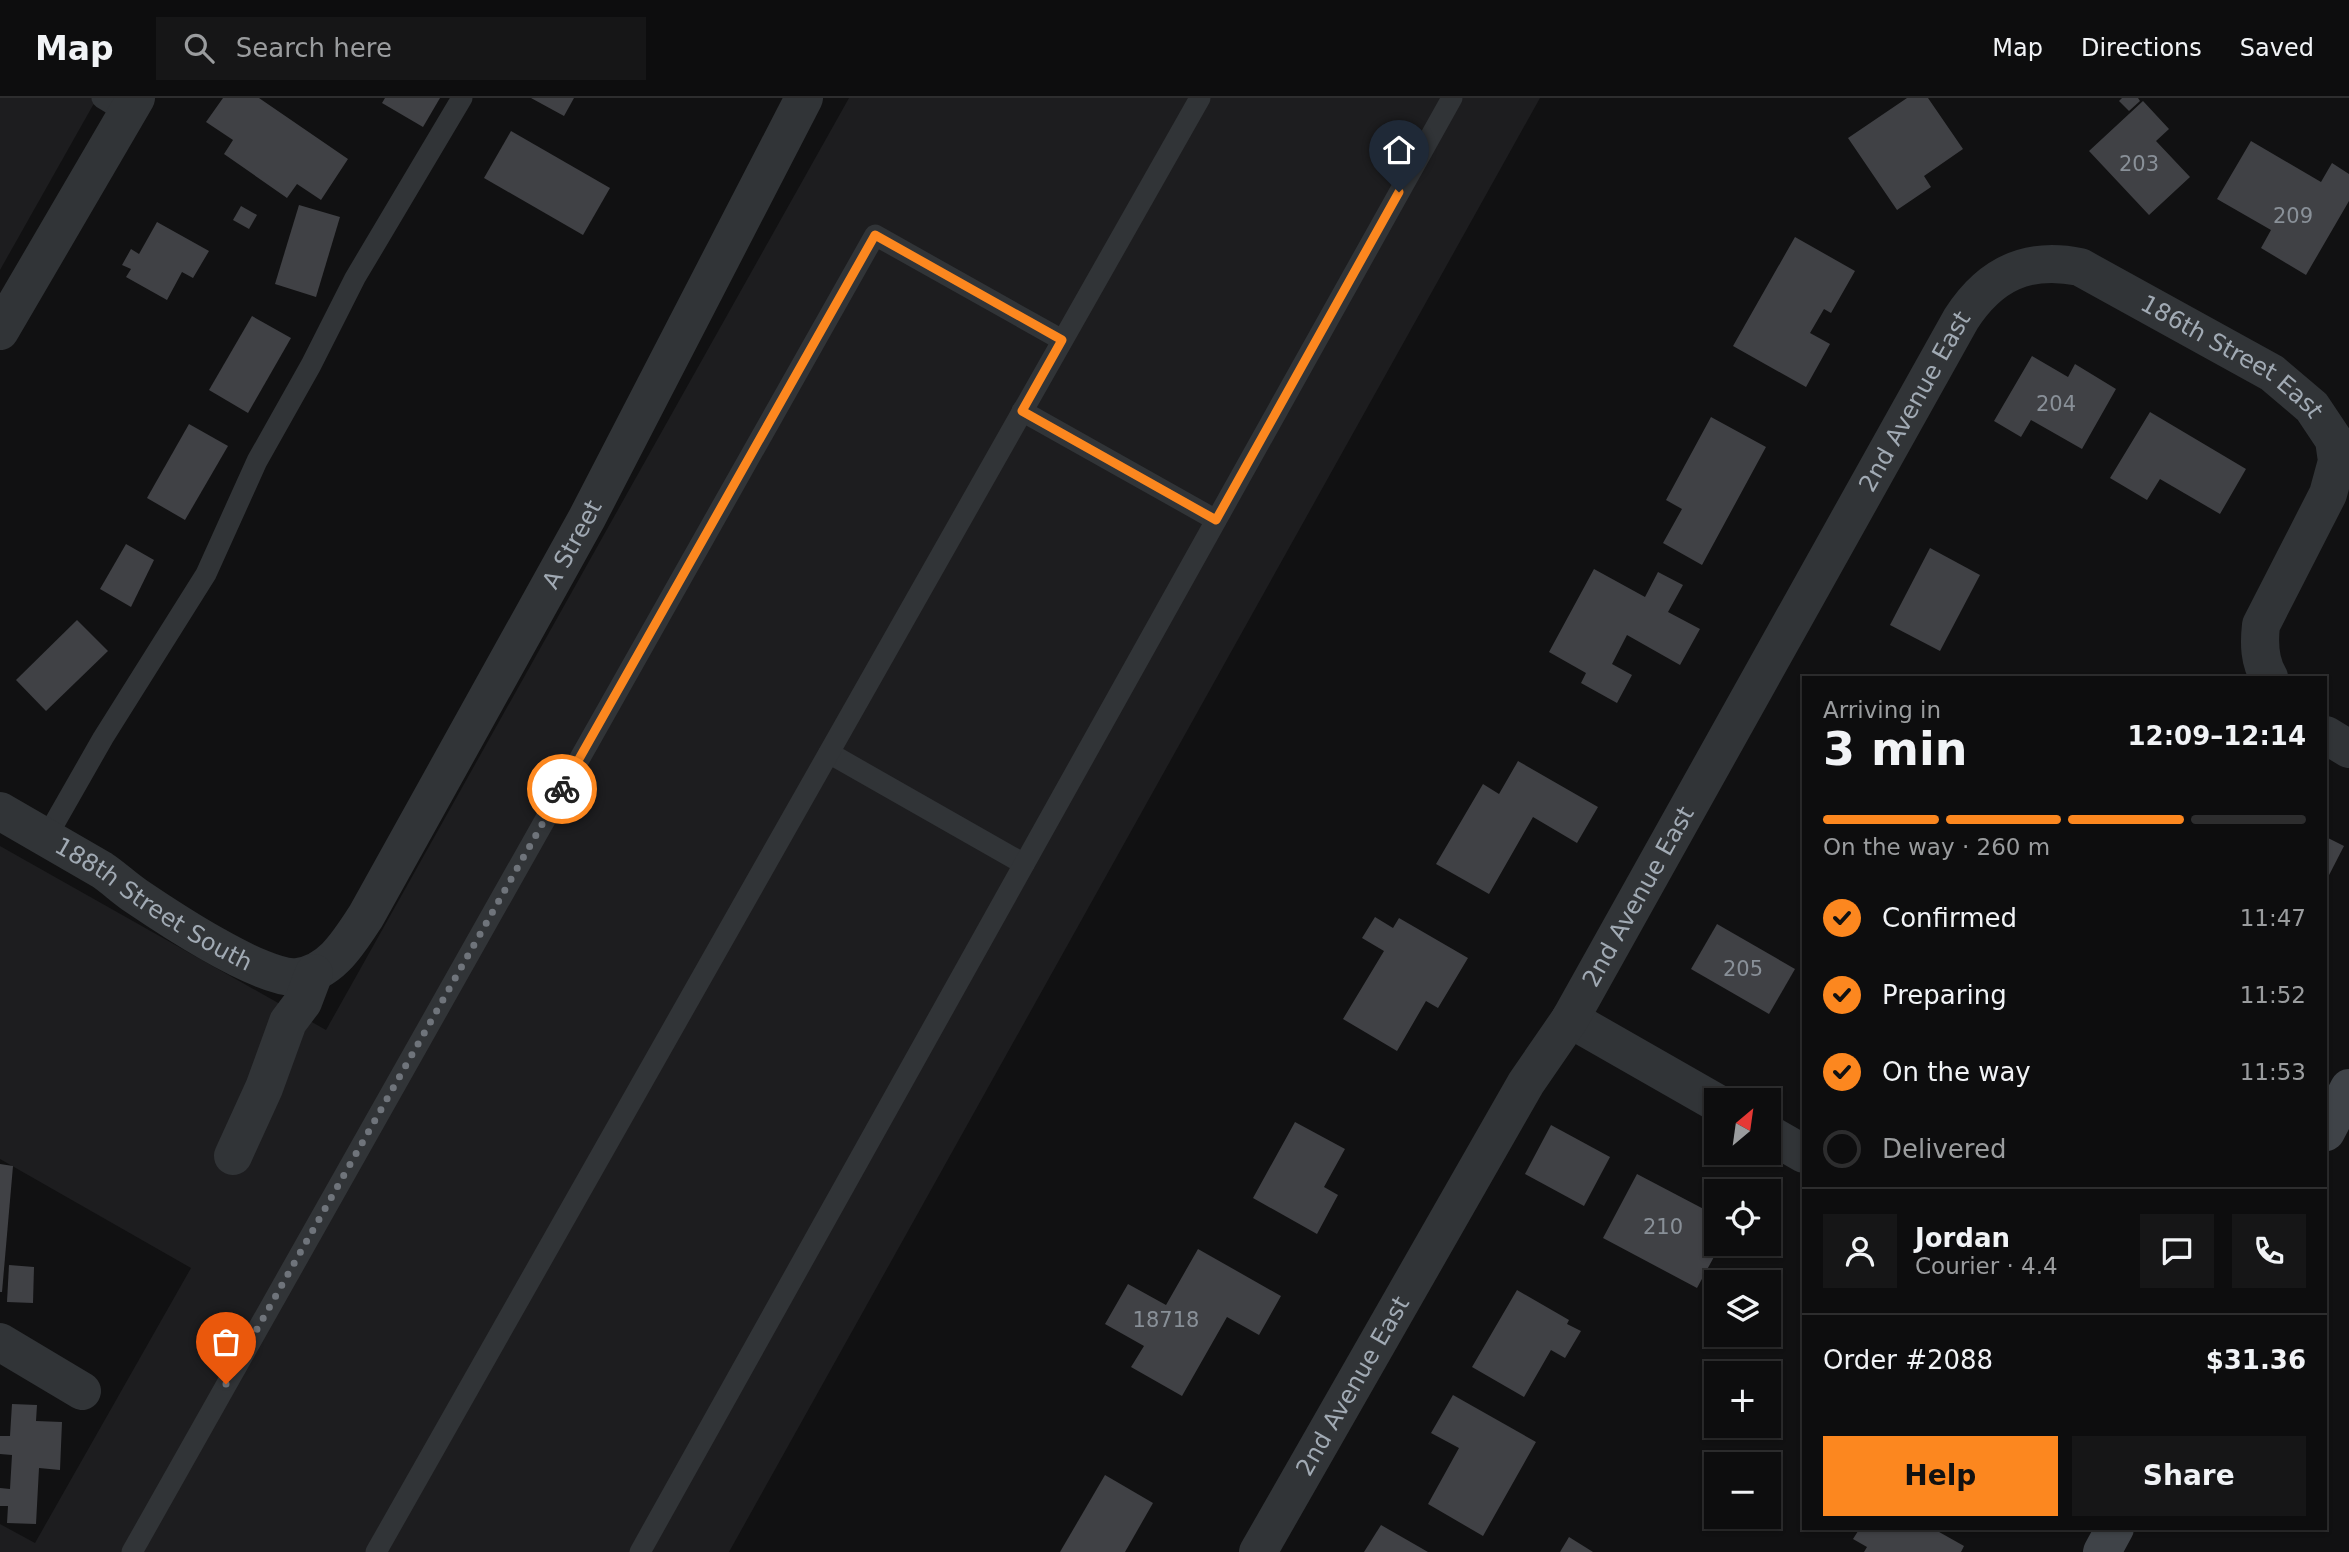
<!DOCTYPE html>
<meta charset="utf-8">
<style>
:root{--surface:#0d0d0e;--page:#161617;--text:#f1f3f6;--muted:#9a9c9e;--line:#2d2d2e;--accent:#fc871f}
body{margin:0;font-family:"DejaVu Sans",sans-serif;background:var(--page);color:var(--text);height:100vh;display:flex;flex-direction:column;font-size:26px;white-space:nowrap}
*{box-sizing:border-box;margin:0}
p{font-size:23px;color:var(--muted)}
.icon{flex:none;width:38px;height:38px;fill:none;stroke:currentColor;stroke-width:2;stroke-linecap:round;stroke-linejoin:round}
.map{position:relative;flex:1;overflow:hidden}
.details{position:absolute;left:1802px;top:578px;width:525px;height:854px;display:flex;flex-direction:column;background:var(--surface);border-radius:0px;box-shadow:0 2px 5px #0004,0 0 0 2px var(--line)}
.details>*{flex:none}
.needle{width:46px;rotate:29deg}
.tools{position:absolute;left:1704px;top:990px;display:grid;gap:14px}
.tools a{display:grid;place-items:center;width:77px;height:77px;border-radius:0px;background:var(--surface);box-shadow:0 2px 5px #0004,0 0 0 2px var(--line);font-size:35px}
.pin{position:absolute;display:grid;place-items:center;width:60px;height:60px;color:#fff;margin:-72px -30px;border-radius:50% 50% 50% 0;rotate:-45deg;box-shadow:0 0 7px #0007}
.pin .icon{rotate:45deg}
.courier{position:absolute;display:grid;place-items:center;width:70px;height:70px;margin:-35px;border:5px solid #fc871f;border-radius:50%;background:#fff;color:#222;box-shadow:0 2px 9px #0007}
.head em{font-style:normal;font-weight:600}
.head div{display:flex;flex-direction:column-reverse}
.head{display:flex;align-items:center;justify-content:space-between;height:119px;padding:0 21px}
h1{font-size:46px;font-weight:600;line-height:52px}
.bar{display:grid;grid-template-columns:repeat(4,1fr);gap:10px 7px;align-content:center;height:84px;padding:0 21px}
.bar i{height:9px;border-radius:5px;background:var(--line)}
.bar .on{background:var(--accent)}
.bar p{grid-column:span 4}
.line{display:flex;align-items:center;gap:18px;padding:0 21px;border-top:2px solid var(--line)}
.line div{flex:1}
.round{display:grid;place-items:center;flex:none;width:74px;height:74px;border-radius:0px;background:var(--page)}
ol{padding:0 21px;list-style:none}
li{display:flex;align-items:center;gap:21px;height:77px}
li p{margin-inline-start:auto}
li .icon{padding:7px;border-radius:50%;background:var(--accent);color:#111;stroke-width:4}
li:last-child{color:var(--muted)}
li i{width:38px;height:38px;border:4px solid var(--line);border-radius:50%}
.action{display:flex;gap:14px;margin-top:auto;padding:14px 21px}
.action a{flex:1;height:80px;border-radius:0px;background:var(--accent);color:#111;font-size:28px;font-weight:600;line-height:80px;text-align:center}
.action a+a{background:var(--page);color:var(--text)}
header{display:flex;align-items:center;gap:42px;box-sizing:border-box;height:98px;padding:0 35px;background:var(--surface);border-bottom:2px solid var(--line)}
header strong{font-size:33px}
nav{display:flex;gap:38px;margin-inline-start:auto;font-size:24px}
.search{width:490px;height:63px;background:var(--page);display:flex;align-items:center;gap:18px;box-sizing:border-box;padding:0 24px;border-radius:0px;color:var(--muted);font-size:26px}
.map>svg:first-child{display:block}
.built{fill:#1d1d1f}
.building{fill:#404145}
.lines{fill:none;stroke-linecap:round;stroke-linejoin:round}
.lane{stroke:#313437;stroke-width:21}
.street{stroke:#313437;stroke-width:38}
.secondary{stroke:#3f4348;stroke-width:38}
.done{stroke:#6f747b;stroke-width:7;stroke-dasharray:0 12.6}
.route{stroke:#fc871f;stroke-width:9}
.labels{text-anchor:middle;stroke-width:7;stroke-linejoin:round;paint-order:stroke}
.number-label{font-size:21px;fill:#899098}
.street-label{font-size:24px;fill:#a1aab4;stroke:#0c0c0d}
</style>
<header>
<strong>Map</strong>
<div class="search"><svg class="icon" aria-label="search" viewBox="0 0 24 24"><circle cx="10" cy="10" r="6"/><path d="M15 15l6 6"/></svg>Search here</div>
<nav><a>Map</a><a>Directions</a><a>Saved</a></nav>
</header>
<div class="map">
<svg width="2349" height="1454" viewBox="0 0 2349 1454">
<rect width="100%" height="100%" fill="#111112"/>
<g class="built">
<polygon points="0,0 97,0 0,172"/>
<polygon points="849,0 1540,0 729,1454 0,1454 0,1426 35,1445 191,1170 0,1061 0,748 326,932"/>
</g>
<g class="building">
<polygon points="223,0 259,0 348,61 321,102 297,86 287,100 224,56 233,42 206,24"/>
<polygon points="385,0 440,0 423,29 382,5"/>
<polygon points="531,0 574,0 564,18"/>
<polygon points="1907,0 1928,0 1963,51 1924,78 1931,89 1897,112 1848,40"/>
<polygon points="2122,0 2138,0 2140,3 2129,13 2119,3"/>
<polygon points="2143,3 2169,31 2156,43 2190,79 2149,117 2089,53"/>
<polygon points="511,33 610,90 583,137 484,80"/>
<polygon points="2251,43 2321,84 2332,65 2349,76 2349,103 2306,177 2261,150 2271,132 2217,101"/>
<polygon points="299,107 340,119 316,199 275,186"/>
<polygon points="241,108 257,117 249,131 233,122"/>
<polygon points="157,124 209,153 193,180 182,174 167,202 126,179 131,171 122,167 131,151 139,156"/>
<polygon points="1795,139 1855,173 1831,215 1824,211 1810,235 1830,246 1806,289 1733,248"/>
<polygon points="252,218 291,240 248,315 209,292"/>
<polygon points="2032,258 2068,279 2075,266 2116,291 2082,351 2031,322 2021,339 1994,323"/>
<polygon points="2150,314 2246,371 2220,416 2160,381 2147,402 2110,380"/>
<polygon points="1711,319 1766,349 1702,467 1663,445 1682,411 1666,402"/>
<polygon points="189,326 228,348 185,422 147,400"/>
<polygon points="126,446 154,462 131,509 100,491"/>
<polygon points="1930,450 1980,477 1940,553 1890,527"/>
<polygon points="1594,471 1645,499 1658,474 1683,487 1668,514 1700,531 1680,567 1627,537 1612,566 1632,577 1617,605 1581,585 1586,575 1549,554"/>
<polygon points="77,522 108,553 46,613 16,582"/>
<polygon points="1518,663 1598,709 1577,745 1533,719 1489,796 1436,766 1483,686 1499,696"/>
<polygon points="2326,739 2344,748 2326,783"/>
<polygon points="1375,819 1393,830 1399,820 1468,860 1438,910 1426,903 1397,953 1343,921 1384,853 1362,840"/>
<polygon points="1717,826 1795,871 1769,916 1691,871"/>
<polygon points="1295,1024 1345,1051 1324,1089 1338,1097 1317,1136 1253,1100"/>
<polygon points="1551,1027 1610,1059 1584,1108 1525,1076"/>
<polygon points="0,1066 13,1068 2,1194 0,1194"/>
<polygon points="1637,1076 1717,1118 1717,1146 1721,1146 1697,1190 1603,1140"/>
<polygon points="1198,1151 1281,1198 1259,1237 1227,1219 1182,1298 1131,1269 1144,1248 1105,1226 1128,1186 1166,1207"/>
<polygon points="9,1167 34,1169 33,1205 7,1204"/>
<polygon points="1517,1192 1569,1222 1567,1226 1581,1233 1565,1260 1551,1252 1524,1299 1472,1269"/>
<polygon points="1453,1297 1536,1344 1483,1438 1428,1406 1459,1350 1431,1335"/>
<polygon points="12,1306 37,1307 36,1323 62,1324 60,1372 39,1370 36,1426 7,1425 8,1408 0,1408 0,1390 10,1391 12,1357 0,1356 0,1338 10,1338"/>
<polygon points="1105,1377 1153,1405 1125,1454 1060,1454"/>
<polygon points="1381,1427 1428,1454 1364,1454"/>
<polygon points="1860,1430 1932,1430 1964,1448 1961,1454 1864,1454 1867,1449 1853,1441"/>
<polygon points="1569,1439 1593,1454 1560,1454"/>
</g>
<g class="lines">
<g class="lane">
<polyline points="102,0 127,15"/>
<polyline points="1022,313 1216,422"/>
<polyline points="829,655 1024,766"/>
<polyline points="46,740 103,640 206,476 257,363 311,267 355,180 462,0"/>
<polyline points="132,1454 875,137 1062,242"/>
<polyline points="376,1454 1200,0"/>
<polyline points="640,1454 1452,0"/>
</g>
<g class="street">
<polyline points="0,233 136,0"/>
<polyline points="2326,637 2349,651"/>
<path id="s1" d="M 0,713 C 34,733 68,752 102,772 C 114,780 124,790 136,798 C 167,819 263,883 297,879 C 331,875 349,844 366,818 L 587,420 L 804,0"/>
<polyline points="1570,921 1717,1005"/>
<polyline points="1769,1036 1804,1056"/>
<polyline points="233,1058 264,990 288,924 303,904 314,875"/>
<polyline points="0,1244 82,1293"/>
<path id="s2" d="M 1258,1454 L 1526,985 L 1570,921 L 1961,221 C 1990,176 2027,158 2080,169 L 2272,275 L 2312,309 L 2334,342 L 2337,363 L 2328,396 L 2261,527 C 2259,545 2259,563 2269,579"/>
</g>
<g class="secondary">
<polyline points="2326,1034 2349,990"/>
<polyline points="2102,1454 2115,1430"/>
</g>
</g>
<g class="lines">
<polyline class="done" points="226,1286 562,691"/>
<polyline class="route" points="562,691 875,137 1062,242 1022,313 1216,422 1399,94"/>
</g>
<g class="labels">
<g class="number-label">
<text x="2139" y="73">203</text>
<text x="2293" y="125">209</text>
<text x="2056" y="313">204</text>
<text x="1743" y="878">205</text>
<text x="1663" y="1136">210</text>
<text x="1166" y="1229">18718</text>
</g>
<g class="street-label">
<text dy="8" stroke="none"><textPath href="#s2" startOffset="1736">186th Street East</textPath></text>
<text dy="8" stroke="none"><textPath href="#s2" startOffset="1325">2nd Avenue East</textPath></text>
<text dy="8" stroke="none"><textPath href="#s1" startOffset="863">A Street</textPath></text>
<text dy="8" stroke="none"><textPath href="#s2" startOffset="758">2nd Avenue East</textPath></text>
<text dy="8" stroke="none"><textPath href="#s1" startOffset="180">188th Street South</textPath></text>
<text dy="8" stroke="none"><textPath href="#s2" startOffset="191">2nd Avenue East</textPath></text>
</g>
</g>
</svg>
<div class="tools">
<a><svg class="needle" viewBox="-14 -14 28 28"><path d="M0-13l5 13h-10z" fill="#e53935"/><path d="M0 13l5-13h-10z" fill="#9a9c9e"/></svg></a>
<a><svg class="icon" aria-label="locate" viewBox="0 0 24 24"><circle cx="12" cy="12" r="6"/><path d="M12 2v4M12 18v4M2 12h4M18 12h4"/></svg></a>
<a><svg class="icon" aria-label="layers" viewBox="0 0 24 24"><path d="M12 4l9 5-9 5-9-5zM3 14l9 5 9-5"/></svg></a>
<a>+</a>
<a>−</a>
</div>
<div class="pin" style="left:226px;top:1286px;background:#ea580c"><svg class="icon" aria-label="bag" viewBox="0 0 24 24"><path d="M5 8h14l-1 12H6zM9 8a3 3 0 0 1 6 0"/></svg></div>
<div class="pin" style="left:1399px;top:94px;background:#1f2937"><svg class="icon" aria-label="home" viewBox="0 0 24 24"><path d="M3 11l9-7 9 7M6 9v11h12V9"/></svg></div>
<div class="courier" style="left:562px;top:691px"><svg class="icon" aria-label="bike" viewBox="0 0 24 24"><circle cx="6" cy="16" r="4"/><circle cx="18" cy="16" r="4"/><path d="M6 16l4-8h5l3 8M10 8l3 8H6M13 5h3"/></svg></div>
<section class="details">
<div class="head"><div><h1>3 min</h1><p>Arriving in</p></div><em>12:09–12:14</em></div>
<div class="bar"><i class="on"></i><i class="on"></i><i class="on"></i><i></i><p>On the way · 260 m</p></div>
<ol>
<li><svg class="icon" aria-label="check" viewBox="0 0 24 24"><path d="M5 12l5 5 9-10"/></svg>Confirmed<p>11:47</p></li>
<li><svg class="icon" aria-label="check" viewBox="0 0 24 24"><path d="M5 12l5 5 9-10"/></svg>Preparing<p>11:52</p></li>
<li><svg class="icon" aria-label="check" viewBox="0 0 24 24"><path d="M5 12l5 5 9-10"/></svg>On the way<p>11:53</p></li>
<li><i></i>Delivered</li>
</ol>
<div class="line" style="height:126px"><a class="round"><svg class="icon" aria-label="person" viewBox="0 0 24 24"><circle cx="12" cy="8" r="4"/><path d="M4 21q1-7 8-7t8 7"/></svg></a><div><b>Jordan</b><p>Courier · 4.4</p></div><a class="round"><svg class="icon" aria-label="chat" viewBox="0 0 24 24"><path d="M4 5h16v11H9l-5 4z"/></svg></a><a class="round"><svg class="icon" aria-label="phone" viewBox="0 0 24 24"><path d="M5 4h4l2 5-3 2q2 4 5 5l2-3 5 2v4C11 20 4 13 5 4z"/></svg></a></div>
<div class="line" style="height:91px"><div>Order #2088</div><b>$31.36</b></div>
<div class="action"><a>Help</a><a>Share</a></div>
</section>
</div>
